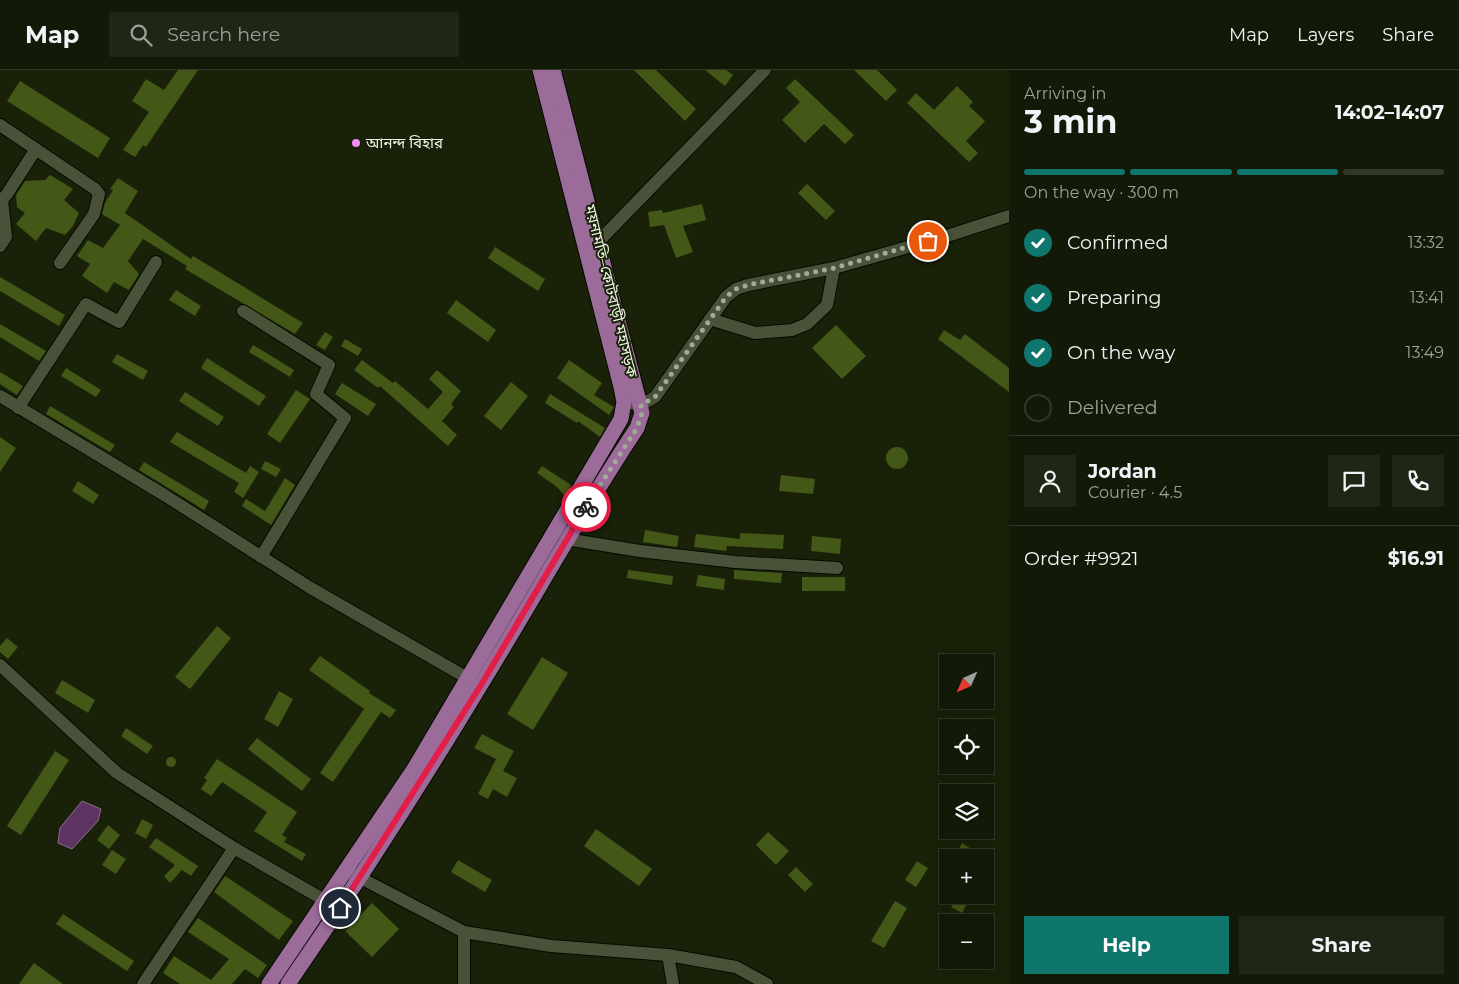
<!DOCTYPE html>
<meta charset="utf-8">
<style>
:root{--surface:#131907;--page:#202615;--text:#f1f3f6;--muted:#9da09b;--line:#323828;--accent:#0f766e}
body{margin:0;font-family:Montserrat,"Noto Sans Bengali",sans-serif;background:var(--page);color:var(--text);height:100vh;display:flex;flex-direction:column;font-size:19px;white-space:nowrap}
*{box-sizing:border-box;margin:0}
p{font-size:16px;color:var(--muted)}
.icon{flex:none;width:28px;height:28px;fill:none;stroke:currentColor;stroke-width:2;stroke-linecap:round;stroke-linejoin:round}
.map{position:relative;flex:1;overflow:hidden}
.panel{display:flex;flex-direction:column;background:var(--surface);width:450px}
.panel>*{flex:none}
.needle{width:32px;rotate:225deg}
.buttons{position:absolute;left:939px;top:584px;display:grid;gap:10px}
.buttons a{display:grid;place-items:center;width:55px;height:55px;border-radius:0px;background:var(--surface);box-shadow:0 2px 12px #0003,0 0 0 1px var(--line);font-size:25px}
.pin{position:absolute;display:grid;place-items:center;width:42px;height:42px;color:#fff;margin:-21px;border:2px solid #fff;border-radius:50%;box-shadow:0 1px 5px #0007}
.courier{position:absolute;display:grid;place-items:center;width:50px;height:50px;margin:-25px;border:4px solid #e11d48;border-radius:50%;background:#fff;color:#222;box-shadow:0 1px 6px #0007}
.headline em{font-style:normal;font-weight:700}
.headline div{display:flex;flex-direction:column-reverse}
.headline{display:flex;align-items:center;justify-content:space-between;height:85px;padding:0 15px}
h1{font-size:32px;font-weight:700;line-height:38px}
.bar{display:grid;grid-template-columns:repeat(4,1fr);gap:8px 5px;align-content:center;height:60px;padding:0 15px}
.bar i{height:6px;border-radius:4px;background:var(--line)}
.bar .current{background:var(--accent)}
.bar p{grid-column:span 4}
.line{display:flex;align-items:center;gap:12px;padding:0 15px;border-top:1px solid var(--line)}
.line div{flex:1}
.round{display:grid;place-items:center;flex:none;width:52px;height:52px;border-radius:0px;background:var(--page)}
ol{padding:0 15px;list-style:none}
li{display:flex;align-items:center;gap:15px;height:55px}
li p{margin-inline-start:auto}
li .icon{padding:5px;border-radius:50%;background:var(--accent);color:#fff;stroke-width:4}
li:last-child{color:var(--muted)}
li i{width:28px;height:28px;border:2px solid var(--line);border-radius:50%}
.primary-button{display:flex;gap:10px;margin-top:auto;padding:10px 15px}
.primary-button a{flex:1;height:58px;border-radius:0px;background:var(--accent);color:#fff;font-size:20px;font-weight:700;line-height:58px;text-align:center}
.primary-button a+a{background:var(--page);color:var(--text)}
header{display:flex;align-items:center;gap:30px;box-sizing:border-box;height:70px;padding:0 25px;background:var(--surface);border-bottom:1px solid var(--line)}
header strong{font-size:24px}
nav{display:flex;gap:28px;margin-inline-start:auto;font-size:18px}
.search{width:350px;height:45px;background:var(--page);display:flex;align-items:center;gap:12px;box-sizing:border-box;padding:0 18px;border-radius:0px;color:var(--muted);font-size:19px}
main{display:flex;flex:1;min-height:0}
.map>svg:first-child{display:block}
.water{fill:#5e3463;stroke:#896e8a}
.building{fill:#435716}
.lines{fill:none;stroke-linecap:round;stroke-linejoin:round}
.minor-casing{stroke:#050a00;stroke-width:14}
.major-casing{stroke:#050a00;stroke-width:17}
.minor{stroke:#495239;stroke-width:12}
.major{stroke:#9b6b9a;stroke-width:15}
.done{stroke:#a3aa98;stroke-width:5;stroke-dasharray:0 9}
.route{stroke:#e11d48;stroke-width:6}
.poi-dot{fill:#ee8cf9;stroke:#192109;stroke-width:2}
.labels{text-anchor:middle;stroke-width:4;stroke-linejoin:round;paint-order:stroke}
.poi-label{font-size:15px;fill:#eef4e5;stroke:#192109;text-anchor:start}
.street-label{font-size:15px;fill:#eef4e5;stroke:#192109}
</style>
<header>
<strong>Map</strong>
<div class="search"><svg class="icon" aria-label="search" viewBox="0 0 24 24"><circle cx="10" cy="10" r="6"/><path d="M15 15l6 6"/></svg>Search here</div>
<nav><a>Map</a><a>Layers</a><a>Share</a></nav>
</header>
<main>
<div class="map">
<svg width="1009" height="914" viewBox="0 0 1009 914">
<rect width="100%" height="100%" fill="#192109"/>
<polygon class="water" points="82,731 101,739 98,751 72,779 58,773 60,758"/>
<g class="building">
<polygon points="178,0 198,0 146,77 143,75 135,87 123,80 149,42 132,31 146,9 164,20"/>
<polygon points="634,0 656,0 696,39 685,51"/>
<polygon points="705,0 726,0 733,5 725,16"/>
<polygon points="854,0 877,0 897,20 886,31"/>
<polygon points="795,9 854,65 845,74 824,54 805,73 782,50 800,32 786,18"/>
<polygon points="20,11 110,68 98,88 7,31"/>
<polygon points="957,16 973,32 969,36 985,51 966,71 978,83 969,92 907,33 916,23 934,40"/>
<polygon points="50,105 73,119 64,130 79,143 73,156 65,165 46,158 36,171 16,154 25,143 17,137 16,125 25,111 45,110"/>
<polygon points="118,108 138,121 125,143 191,189 193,186 303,253 295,264 185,199 187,196 143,169 128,191 139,204 129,220 114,212 107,223 82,206 90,194 77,186 88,170 103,178 120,155 102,144 105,133 113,120 110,119"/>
<polygon points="807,114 835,141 826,150 798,123"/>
<polygon points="702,134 706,150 683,156 693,182 676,188 664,155 650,157 648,142 662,140 663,143"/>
<polygon points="495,177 545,209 538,221 488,188"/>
<polygon points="0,207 65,245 59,256 0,221"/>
<polygon points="176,220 201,236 195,246 169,230"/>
<polygon points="456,230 496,260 488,272 447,243"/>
<polygon points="0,254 46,281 39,291 0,267"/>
<polygon points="836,255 866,286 842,309 812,278"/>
<polygon points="944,260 960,270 965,264 1009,298 1009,322 938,269"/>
<polygon points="325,262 333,267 325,280 316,275"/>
<polygon points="345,269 362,279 358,286 341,276"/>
<polygon points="253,275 294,300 290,307 249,282"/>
<polygon points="117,284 148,301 143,310 112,292"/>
<polygon points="207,288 266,326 259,336 201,298"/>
<polygon points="362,290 393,313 395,311 428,339 443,322 429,309 437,300 461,321 451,334 454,337 442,351 457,365 448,376 380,316 378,318 354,300"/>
<polygon points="569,290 602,313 594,325 614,337 609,345 557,308"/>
<polygon points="66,298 101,320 96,327 61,306"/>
<polygon points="0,302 23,316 17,325 0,314"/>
<polygon points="511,312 528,326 501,360 484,346"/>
<polygon points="342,313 376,334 368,346 335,324"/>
<polygon points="296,320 310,329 280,373 267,364"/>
<polygon points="185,322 224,347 218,356 179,331"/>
<polygon points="550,324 605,358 600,367 578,351 577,353 545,333"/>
<polygon points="50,336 115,375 110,382 46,344"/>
<polygon points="177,362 246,403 250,396 259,402 243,428 234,422 239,413 170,372"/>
<polygon points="0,367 16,378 0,402"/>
<circle cx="897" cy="388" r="11"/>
<polygon points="265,391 281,399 276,407 261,399"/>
<polygon points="144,392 209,431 204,440 139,400"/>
<polygon points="542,396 571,415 565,426 557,417 537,403"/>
<polygon points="781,405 815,409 813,424 779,421"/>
<polygon points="285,408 295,415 271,455 242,436 246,429 265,441"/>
<polygon points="78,411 99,425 93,434 72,421"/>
<polygon points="645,460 679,466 677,477 643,472"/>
<polygon points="740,463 784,465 783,479 727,476 726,481 694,477 696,464 740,469"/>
<polygon points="812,466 841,469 840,484 811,481"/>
<polygon points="628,500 673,506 672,515 627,508"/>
<polygon points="734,500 782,503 781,513 734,509"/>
<polygon points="698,505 725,509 724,520 696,516"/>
<rect x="802" y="507" width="43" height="14"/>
<polygon points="217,556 231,568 190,619 175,607"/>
<polygon points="7,568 18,577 8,589 0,582 0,576"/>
<polygon points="320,586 370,621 369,623 396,640 390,648 381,642 333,712 320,703 364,639 309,600"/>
<polygon points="542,587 568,603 533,660 507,644"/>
<polygon points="62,610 95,630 88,643 55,623"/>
<polygon points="279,621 293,629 278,657 264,649"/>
<polygon points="126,658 153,676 147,684 121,666"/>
<polygon points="482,664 514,681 503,701 517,708 507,727 493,719 488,729 478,724 496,689 474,678"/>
<polygon points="257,668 311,709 302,721 248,679"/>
<polygon points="55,681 69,690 21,765 7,756"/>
<circle cx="171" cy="692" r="5"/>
<polygon points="217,689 297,742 282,765 287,768 284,772 306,784 302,791 254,761 267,742 222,712 211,726 201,719 207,710 204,708"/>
<polygon points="142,749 153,755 146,769 135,763"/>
<polygon points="108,755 120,765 109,779 97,770"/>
<polygon points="596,759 652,799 639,816 584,776"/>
<polygon points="768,762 789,781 776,795 756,775"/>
<polygon points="156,768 198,796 191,806 182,800 170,813 164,806 175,795 149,777"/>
<polygon points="962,773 973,780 969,787 958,781"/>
<polygon points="112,780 126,789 116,804 102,795"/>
<polygon points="458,790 492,810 485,822 451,802"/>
<polygon points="917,791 928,798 916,817 905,810"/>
<polygon points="796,797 813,814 805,822 788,805"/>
<polygon points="225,806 293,851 279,870 214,822"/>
<polygon points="957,826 968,832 962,843 951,837"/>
<polygon points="895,831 907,838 884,878 871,871"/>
<polygon points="372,833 399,859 372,887 345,861"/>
<polygon points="63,844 134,891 127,901 56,854"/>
<polygon points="198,848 267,895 258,908 245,899 232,914 180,914 163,903 174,886 211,910 229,889 188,862"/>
<polygon points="34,893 63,914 19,914"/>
</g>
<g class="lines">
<defs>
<g id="minor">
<polyline points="0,55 95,119 99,124 94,144 60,193"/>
<polyline points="0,129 2,130 7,124 36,79"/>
<polyline points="589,171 599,171 765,0"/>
<polyline points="0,176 6,167 2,130"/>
<polyline points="243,241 329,295 316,324 345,348 261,487"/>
<polyline points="710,249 755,263 792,260 807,254 827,235 834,198"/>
<polyline points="0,326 166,426 309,517 469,609"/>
<polyline points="631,333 641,335 655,327 726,227 736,219 748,215 834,198 947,166 1009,146"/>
<polyline points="18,338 86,234 119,252 156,192"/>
<polyline points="566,469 640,481 735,492 837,498"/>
<polyline points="0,595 117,703 234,778"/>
<polyline points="351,803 464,862 551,876 668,885 736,897 767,914"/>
<polyline points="464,862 464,914"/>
<polyline points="668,885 673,914"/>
<polyline points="143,914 234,778 326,831"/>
</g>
<g id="major">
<polyline points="269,914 414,699 621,349 624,332 621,317 540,0"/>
<path d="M 288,914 C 355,817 419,717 480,616 C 533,530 581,442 637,358 L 642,343 L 553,0"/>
</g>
</defs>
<use href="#minor" class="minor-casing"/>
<use href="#major" class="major-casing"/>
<use href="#minor" class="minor"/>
<use href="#major" class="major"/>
</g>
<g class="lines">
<polyline class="done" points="586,437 637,358 642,343 641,335 655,327 726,227 736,219 748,215 834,198 928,171"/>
<polyline class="route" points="340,838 481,615 586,437"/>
</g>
<circle class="poi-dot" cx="356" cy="73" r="5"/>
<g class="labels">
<g class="poi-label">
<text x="366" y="78">আনন্দ বিহার</text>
</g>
<g class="street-label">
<text transform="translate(611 221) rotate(76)" y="5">ময়নামতি–কোটবাড়ী মহাসড়ক</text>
</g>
</g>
</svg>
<div class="buttons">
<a><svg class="needle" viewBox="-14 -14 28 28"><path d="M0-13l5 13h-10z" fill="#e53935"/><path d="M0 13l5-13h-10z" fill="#9da09b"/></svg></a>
<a><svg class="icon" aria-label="locate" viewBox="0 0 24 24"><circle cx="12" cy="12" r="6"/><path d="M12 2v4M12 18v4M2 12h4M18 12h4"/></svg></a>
<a><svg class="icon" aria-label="layers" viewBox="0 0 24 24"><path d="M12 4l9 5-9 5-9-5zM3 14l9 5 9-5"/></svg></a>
<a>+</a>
<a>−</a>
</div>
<div class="pin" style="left:928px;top:171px;background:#ea580c"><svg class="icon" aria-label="bag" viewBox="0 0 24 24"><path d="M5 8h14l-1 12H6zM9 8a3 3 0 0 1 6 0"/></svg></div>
<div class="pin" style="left:340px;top:838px;background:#1f2937"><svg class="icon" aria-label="home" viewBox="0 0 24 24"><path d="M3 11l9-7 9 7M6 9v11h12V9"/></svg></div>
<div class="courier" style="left:586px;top:437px"><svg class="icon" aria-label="bike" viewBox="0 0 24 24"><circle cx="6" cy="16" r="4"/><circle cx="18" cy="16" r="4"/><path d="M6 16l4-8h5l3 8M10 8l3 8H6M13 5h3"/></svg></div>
</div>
<section class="panel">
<div class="headline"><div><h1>3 min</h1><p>Arriving in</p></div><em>14:02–14:07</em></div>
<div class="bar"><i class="current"></i><i class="current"></i><i class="current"></i><i></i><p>On the way · 300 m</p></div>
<ol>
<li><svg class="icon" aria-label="check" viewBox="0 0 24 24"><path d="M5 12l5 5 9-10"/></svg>Confirmed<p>13:32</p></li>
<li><svg class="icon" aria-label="check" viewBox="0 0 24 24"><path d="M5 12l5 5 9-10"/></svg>Preparing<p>13:41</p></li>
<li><svg class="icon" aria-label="check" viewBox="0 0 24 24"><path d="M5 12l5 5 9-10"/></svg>On the way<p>13:49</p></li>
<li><i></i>Delivered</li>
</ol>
<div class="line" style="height:90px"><a class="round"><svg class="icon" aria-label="person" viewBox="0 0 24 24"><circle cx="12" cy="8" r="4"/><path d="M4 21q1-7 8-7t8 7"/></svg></a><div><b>Jordan</b><p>Courier · 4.5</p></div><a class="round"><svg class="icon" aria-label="chat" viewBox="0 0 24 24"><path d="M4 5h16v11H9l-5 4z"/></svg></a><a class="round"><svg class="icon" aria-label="phone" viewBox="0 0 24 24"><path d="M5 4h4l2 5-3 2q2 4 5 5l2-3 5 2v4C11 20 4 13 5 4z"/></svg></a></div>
<div class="line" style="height:65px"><div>Order #9921</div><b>$16.91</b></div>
<div class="primary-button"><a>Help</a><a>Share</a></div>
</section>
</main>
